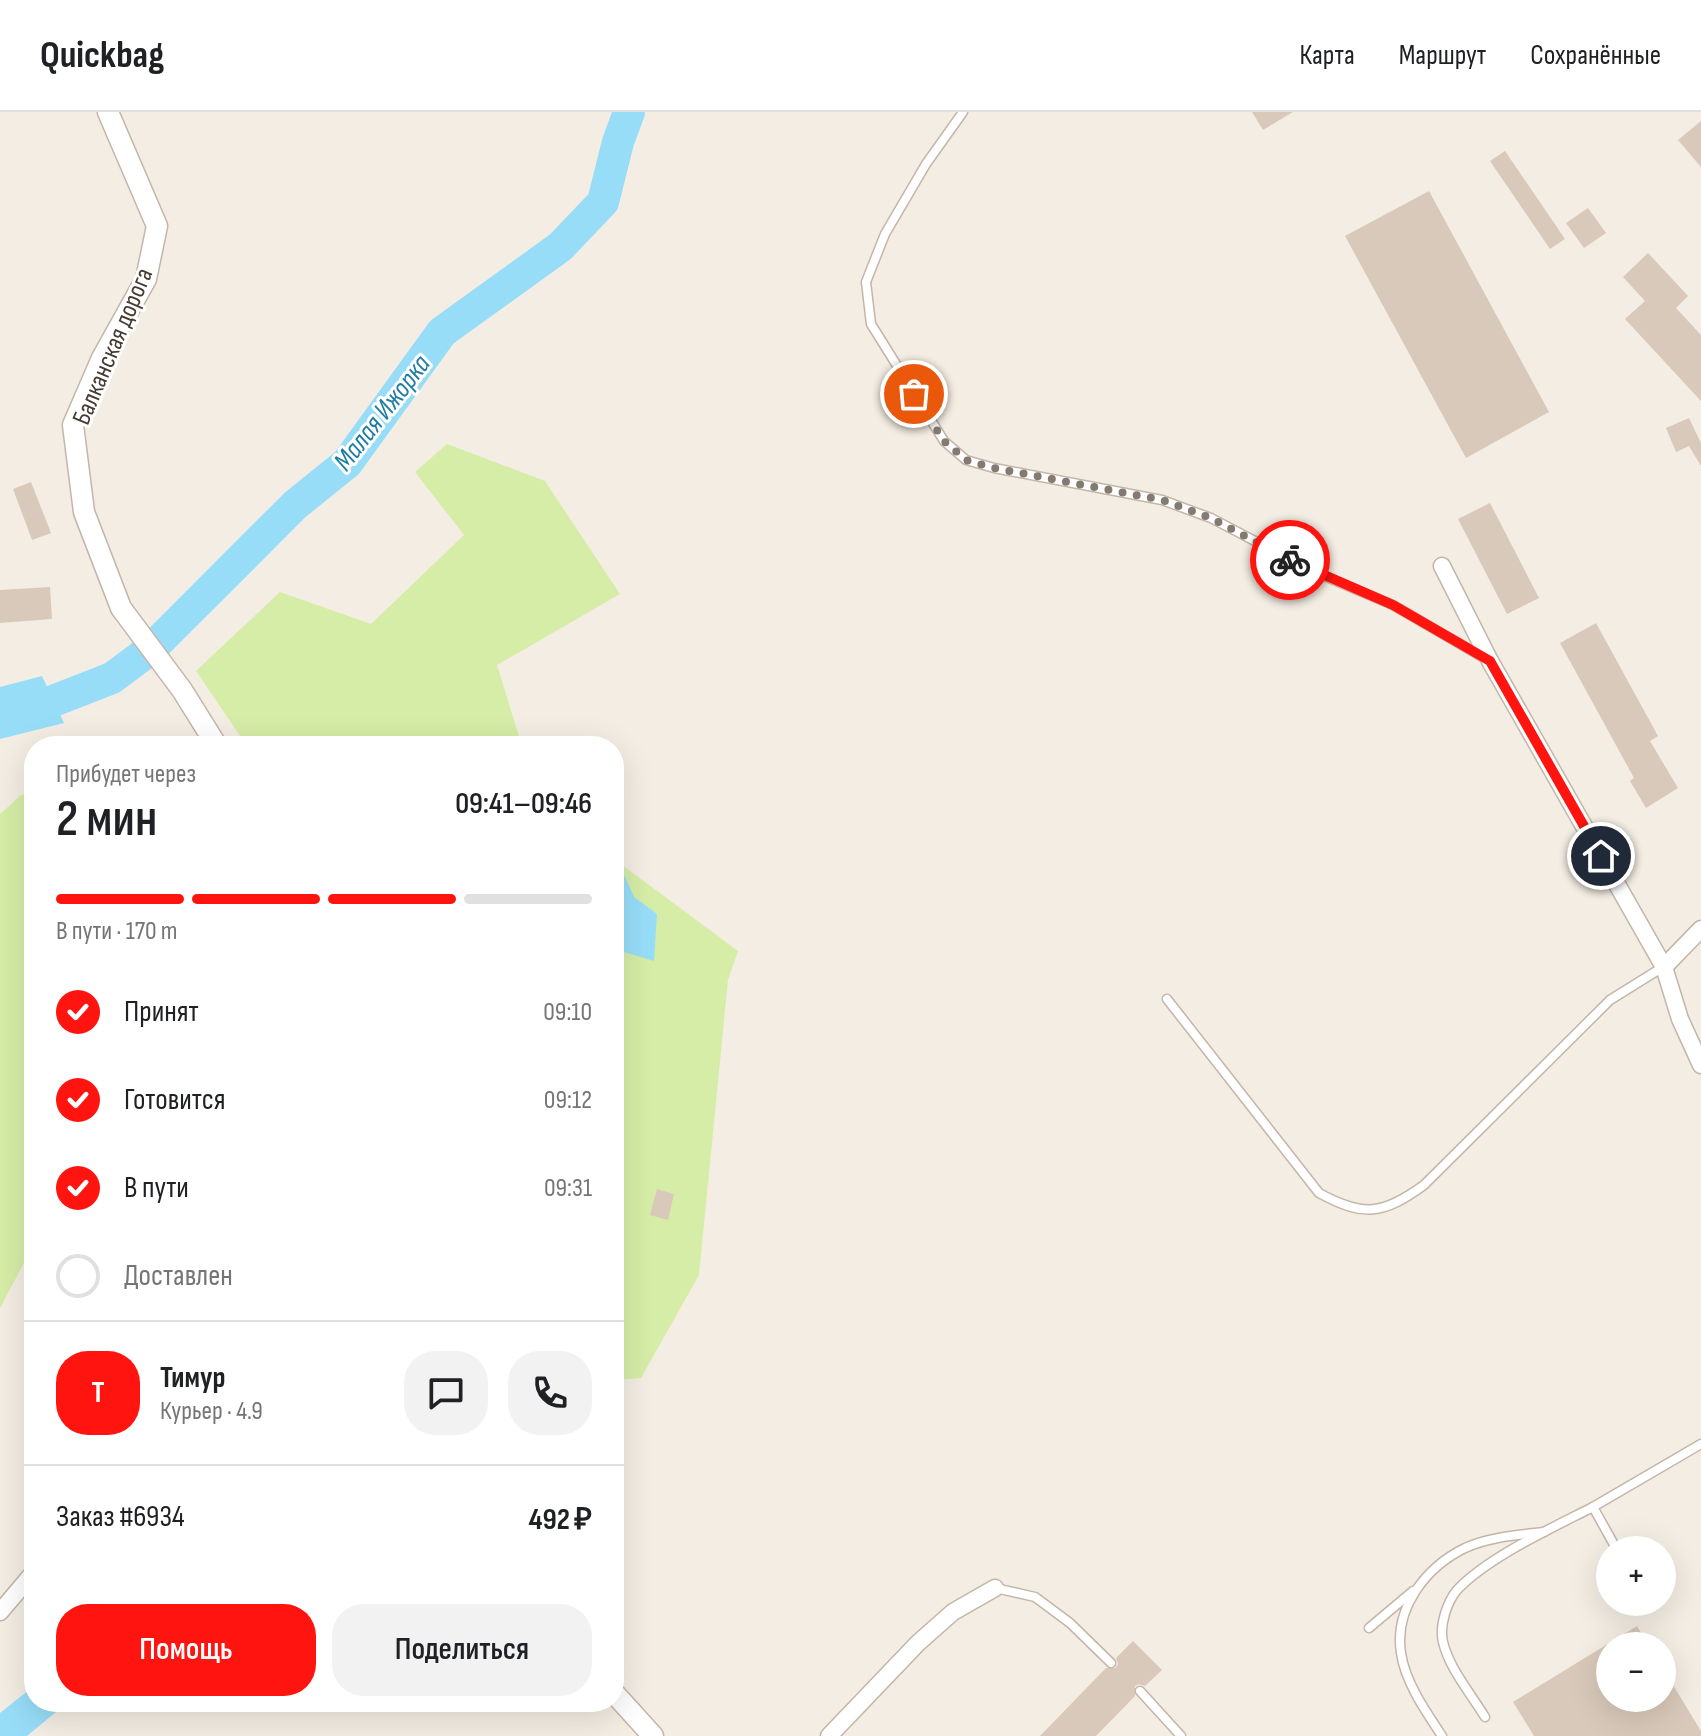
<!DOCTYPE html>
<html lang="ru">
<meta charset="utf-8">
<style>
:root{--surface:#fff;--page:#f2f2f2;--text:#202124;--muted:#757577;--line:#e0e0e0;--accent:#ff140f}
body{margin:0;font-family:"Sofia Sans Condensed",sans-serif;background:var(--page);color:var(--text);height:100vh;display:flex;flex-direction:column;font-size:30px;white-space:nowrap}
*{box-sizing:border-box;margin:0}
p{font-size:26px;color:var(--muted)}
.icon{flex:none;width:44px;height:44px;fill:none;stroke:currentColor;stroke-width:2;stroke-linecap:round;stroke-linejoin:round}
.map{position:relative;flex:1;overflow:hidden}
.sheet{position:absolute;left:24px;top:624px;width:600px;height:976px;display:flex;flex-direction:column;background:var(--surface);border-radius:32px;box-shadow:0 8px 32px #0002}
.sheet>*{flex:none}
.controls{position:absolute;left:1596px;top:1424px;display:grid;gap:16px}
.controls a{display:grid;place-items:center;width:80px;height:80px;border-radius:50%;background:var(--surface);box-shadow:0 8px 32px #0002;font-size:40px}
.pin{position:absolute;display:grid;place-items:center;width:68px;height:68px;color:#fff;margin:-34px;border:4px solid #fff;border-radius:50%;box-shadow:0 2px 8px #0007}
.courier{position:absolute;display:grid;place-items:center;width:80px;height:80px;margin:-40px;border:6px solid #ff140f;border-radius:50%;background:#fff;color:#222;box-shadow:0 2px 10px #0007}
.summary em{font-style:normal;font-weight:600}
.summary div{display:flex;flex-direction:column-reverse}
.summary{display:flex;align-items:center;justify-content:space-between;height:136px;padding:0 32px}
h1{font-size:52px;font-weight:600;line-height:60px}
.bar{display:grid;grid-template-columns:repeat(4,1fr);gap:12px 8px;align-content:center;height:96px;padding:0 32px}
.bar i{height:10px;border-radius:6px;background:var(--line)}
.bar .selected{background:var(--accent)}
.bar p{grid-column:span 4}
.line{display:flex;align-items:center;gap:20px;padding:0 32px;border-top:2px solid var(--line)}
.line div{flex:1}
.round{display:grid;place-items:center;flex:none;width:84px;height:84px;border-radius:32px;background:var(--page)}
ol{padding:0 32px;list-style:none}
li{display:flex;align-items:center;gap:24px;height:88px}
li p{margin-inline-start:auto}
li .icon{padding:8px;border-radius:50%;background:var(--accent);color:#fff;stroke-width:4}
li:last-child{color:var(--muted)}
li i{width:44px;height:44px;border:4px solid var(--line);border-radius:50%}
.cta{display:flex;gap:16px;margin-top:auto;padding:16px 32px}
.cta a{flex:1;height:92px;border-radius:32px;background:var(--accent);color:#fff;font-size:32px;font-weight:600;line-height:92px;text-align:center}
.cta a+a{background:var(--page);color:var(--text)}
header{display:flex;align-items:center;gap:48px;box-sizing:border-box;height:112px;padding:0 40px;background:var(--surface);border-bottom:2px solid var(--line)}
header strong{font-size:38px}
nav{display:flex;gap:44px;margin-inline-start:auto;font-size:28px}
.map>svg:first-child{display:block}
.green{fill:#d6eda7}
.water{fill:#98ddf8}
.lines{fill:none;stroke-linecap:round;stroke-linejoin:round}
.river{stroke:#98ddf8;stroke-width:32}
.building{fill:#d9c9ba}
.service-casing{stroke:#c3b6a8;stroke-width:11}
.minor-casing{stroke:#c3b6a8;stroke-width:19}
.tertiary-casing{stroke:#c3b6a8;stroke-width:23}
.service{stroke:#fff;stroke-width:8}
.minor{stroke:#fff;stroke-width:16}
.tertiary{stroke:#fff;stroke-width:20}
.done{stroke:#837a71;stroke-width:8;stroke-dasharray:0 14.4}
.route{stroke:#ff140f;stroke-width:10}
.labels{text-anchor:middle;stroke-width:6;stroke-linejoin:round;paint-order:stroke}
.street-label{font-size:26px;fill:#463c33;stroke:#fff}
.water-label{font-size:28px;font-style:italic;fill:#1f7ca3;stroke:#fff}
</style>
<header>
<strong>Quickbag</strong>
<nav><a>Карта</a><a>Маршрут</a><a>Сохранённые</a></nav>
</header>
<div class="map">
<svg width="1701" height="1624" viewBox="0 0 1701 1624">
<rect width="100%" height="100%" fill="#f4ede3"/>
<g class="green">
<polygon points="447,332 545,369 620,482 497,553 522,634 247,634 196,559 280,480 371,512 464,423 415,360"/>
<polygon points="34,678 34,1132 0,1196 0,702 20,684"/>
<polygon points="614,747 738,839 728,868 699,1163 641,1266 614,1268"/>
</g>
<g class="water">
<polygon points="42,564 64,611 0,627 0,575"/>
<polygon points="622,758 634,785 657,802 654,849 614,837 614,760"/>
<polygon points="34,1574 34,1590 68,1590 27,1624 0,1624 0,1601"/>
</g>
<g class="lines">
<polyline class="river" points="0,602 48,591 112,566 151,537 295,393 347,351 442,220 560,135 603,90 618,30 629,0"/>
</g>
<g class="building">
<polygon points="1252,0 1293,0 1263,18"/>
<polygon points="1701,9 1701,55 1678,28"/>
<polygon points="1505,39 1565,127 1550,137 1490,49"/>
<polygon points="1429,79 1549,300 1466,346 1345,124"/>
<polygon points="1588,96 1606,121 1584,136 1566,111"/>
<polygon points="1648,141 1688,184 1676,196 1701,223 1701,289 1625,207 1645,189 1623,165"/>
<polygon points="1689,306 1701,331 1701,354 1689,334 1676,340 1666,316"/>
<polygon points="31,370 51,421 32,428 13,377"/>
<polygon points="1490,391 1539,486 1507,502 1458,407"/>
<polygon points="50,475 52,507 0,511 0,478"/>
<polygon points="1596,511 1658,624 1650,629 1678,676 1646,696 1630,669 1634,666 1560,531"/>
<polygon points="657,1077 674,1082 668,1108 650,1103"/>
<polygon points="1637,1514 1649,1534 1610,1534 1610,1586 1662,1586 1662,1555 1701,1619 1701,1624 1534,1624 1513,1590"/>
<polygon points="1133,1529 1162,1558 1145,1574 1139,1572 1135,1574 1135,1584 1096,1624 1040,1624 1106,1556 1115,1556 1118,1552 1116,1546"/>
</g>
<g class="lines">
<defs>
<g id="service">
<polyline points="963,0 926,52 885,122 866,170 871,212 944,329 966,348 994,356 1162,388 1211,406 1310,458 1393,493 1486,547"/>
<path d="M 1167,887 L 1319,1081 C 1363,1105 1383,1103 1424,1073 L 1610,888 L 1663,855"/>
<polyline points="1617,1438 1593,1395 1701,1332"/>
<polyline points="995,1476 1035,1485 1070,1511 1111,1551"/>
<polyline points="1647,1490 1650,1495"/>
<polyline points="1369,1516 1413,1479"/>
<polyline points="1140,1579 1181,1624"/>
<path d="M 1485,1605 C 1471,1582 1449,1556 1443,1530 C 1439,1514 1447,1490 1457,1478 C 1488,1445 1552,1416 1593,1395"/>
<path d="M 1442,1624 C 1426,1600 1405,1570 1401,1541 C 1394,1496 1426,1455 1465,1436 C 1489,1425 1518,1423 1544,1420"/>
</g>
<g id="minor">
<polyline points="1442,454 1490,549 1664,855 1680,907 1701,953"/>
<polyline points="1664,855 1701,817"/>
<polyline points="0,1500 34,1460"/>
<polyline points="829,1624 918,1531 953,1500 995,1476"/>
</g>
<g id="tertiary">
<polyline points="108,0 157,114 146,167 102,246 73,313 84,400 121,496 182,578 217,634"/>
<polyline points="614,1581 653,1624"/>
</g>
</defs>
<use href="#service" class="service-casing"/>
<use href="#minor" class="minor-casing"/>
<use href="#tertiary" class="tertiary-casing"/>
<use href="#service" class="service"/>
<use href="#minor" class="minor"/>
<use href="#tertiary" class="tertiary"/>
</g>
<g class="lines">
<polyline class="done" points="914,282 944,329 966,348 994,356 1162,388 1211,406 1290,448"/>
<polyline class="route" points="1290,448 1393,493 1490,549 1601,744"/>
</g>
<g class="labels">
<g class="street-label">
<text transform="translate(112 234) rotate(-67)" y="9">Балканская дорога</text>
</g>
<g class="water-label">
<text transform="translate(381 300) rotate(-52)" y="10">Малая Ижорка</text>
</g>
</g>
</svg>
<div class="controls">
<a>+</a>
<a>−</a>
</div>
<div class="pin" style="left:914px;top:282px;background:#ea580c"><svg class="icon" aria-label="bag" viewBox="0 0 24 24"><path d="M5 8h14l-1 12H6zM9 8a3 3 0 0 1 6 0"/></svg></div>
<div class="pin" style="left:1601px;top:744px;background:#1f2937"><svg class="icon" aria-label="home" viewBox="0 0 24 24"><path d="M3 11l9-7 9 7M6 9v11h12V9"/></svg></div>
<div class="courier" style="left:1290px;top:448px"><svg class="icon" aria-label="bike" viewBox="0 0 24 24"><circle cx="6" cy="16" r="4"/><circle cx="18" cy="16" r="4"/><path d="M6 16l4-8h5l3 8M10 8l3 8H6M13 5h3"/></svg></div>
<section class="sheet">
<div class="summary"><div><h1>2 мин</h1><p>Прибудет через</p></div><em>09:41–09:46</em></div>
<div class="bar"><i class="selected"></i><i class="selected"></i><i class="selected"></i><i></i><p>В пути · 170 m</p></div>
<ol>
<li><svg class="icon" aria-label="check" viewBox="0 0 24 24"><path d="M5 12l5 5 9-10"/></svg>Принят<p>09:10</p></li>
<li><svg class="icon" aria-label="check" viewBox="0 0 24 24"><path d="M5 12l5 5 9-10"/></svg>Готовится<p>09:12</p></li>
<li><svg class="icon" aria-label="check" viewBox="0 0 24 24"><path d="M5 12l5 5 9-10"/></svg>В пути<p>09:31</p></li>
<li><i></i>Доставлен</li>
</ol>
<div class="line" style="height:144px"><b class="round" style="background:var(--accent);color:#fff">Т</b><div><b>Тимур</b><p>Курьер · 4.9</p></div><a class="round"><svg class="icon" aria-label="chat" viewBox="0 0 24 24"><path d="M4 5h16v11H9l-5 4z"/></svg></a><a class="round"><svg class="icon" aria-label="phone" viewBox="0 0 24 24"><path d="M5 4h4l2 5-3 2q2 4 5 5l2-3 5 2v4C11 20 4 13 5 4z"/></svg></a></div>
<div class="line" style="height:104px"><div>Заказ #6934</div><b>492 ₽</b></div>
<div class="cta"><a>Помощь</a><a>Поделиться</a></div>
</section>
</div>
